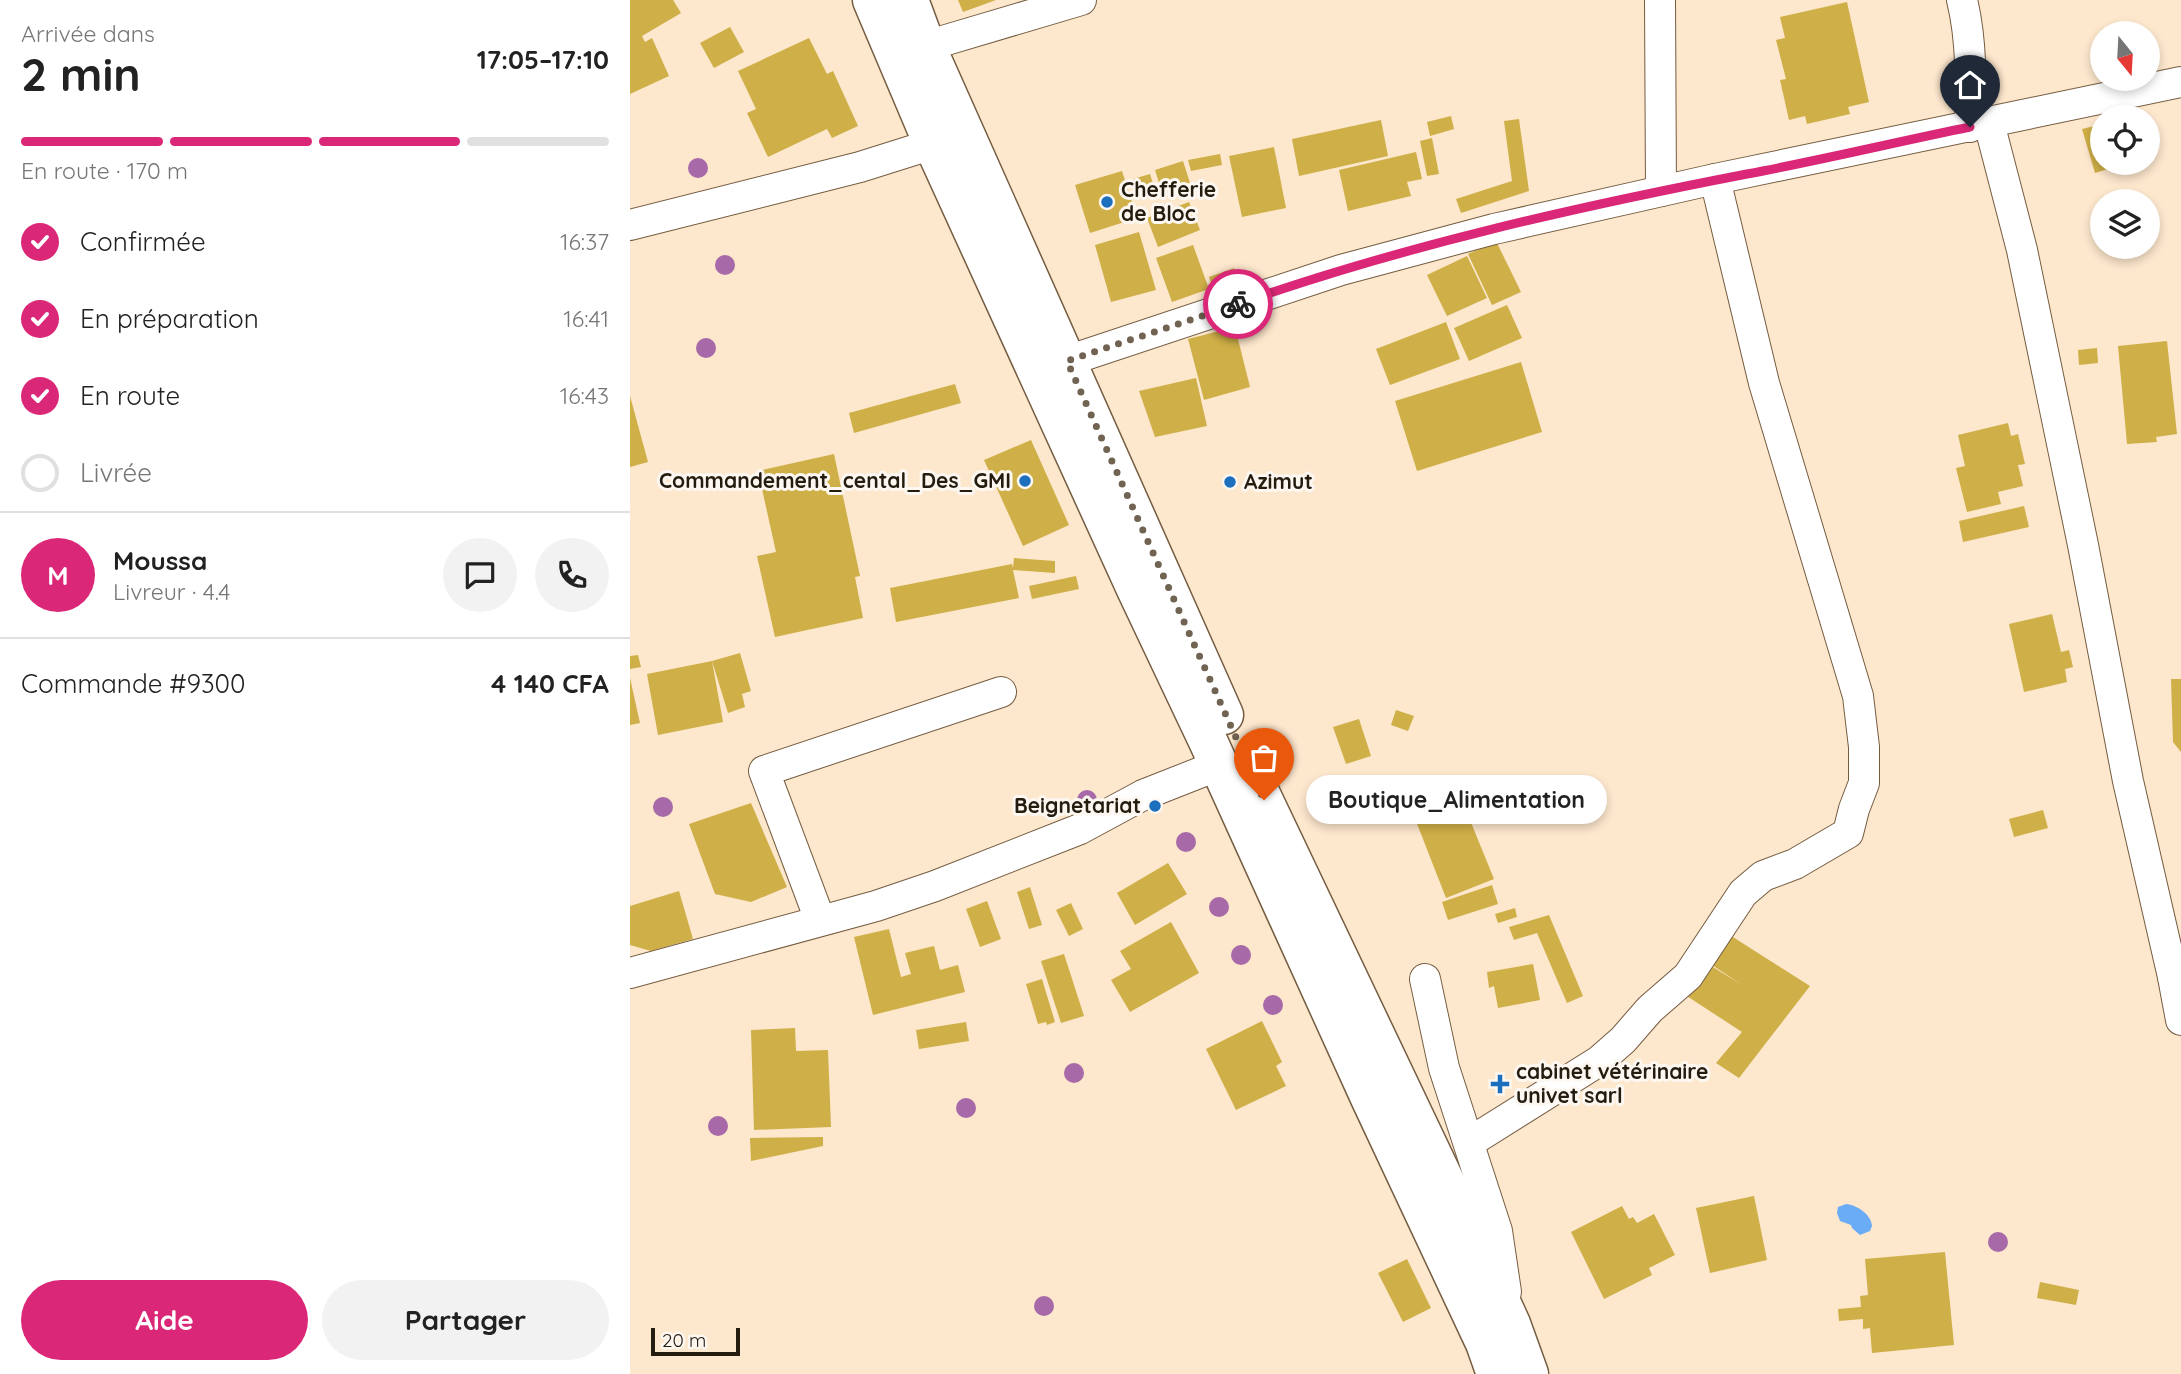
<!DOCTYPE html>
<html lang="fr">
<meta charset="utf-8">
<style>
:root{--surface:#fff;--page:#f2f2f2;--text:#222;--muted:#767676;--line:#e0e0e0;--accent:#db2777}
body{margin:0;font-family:Quicksand,sans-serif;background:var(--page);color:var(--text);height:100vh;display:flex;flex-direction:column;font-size:26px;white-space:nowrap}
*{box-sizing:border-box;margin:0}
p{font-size:23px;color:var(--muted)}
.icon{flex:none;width:38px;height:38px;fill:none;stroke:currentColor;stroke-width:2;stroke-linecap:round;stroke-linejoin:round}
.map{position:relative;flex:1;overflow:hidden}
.drawer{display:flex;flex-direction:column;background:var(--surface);width:630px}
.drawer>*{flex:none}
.needle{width:46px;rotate:162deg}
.buttons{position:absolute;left:1460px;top:21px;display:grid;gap:14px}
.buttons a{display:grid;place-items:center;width:70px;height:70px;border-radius:50%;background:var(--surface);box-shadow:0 4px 10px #0003;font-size:35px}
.scale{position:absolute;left:21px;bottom:18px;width:89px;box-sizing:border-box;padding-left:7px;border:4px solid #251c10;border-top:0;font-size:19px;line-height:24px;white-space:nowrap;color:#251c10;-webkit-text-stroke:5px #fdf7f1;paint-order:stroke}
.pin{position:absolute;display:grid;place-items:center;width:60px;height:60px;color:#fff;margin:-72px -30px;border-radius:50% 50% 50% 0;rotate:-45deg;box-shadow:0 0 7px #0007}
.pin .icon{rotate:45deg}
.courier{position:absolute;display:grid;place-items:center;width:70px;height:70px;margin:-35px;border:5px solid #db2777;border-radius:50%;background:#fff;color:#222;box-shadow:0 2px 9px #0007}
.bubble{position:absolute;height:49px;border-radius:24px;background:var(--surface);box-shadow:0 4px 10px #0003;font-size:23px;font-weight:700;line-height:49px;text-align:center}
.overview em{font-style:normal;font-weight:700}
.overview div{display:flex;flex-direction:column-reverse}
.overview{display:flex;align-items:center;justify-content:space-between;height:119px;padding:0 21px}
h1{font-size:46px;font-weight:700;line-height:52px}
.bar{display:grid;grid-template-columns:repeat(4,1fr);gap:10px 7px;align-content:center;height:84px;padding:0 21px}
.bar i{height:9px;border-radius:5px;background:var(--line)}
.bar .on{background:var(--accent)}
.bar p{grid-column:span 4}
.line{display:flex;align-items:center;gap:18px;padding:0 21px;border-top:2px solid var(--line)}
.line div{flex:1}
.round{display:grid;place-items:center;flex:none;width:74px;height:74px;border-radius:37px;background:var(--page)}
ol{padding:0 21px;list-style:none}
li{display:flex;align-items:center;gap:21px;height:77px}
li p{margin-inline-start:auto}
li .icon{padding:7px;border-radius:50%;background:var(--accent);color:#fff;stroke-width:4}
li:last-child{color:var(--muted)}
li i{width:38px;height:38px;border:4px solid var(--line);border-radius:50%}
.button{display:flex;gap:14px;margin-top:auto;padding:14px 21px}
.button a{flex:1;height:80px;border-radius:42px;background:var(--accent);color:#fff;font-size:28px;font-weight:700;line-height:80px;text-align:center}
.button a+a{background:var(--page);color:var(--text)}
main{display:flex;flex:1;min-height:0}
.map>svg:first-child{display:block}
.water{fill:#6aadf6}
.building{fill:#cfaf47}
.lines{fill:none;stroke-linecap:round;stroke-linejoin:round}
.street-casing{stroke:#745c40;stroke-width:32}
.secondary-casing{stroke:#745c40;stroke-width:41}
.street{stroke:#fff;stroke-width:30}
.secondary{stroke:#fff;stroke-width:38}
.tree{fill:#a769a7}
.done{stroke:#716352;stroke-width:7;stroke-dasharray:0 12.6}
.route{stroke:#db2777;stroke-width:9}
.poi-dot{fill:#1b6fbd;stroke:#fdf7f1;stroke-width:2.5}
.labels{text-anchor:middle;stroke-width:6;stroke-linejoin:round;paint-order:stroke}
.poi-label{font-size:21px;font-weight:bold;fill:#251c10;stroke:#fdf7f1;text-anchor:start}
</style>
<main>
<section class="drawer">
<div class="overview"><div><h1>2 min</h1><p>Arrivée dans</p></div><em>17:05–17:10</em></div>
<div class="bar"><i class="on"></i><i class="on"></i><i class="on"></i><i></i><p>En route · 170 m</p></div>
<ol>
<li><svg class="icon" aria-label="check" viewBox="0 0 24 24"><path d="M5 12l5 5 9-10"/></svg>Confirmée<p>16:37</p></li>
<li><svg class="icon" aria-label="check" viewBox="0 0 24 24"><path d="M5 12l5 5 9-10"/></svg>En préparation<p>16:41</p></li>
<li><svg class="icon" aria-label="check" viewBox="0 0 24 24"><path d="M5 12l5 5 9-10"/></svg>En route<p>16:43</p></li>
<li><i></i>Livrée</li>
</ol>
<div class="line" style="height:126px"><b class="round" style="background:var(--accent);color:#fff">M</b><div><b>Moussa</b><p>Livreur · 4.4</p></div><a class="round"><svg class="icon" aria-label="chat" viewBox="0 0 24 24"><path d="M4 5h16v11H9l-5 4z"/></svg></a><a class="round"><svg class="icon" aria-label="phone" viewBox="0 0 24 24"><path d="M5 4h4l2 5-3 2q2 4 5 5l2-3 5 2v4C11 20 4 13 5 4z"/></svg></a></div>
<div class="line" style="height:91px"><div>Commande #9300</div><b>4 140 CFA</b></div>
<div class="button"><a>Aide</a><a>Partager</a></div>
</section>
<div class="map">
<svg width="1551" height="1374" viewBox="0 0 1551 1374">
<rect width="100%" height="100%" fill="#fde7cd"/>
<path class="water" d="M 1216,1204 C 1227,1205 1241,1214 1242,1226 L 1240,1231 L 1230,1235 L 1222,1228 L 1221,1225 L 1210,1221 L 1207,1213 L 1208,1207 Z"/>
<g class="building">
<polygon points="0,0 43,0 51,13 12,36 15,42 22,38 39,76 0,94"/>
<polygon points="328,0 366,0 333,12"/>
<polygon points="1217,2 1239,102 1218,107 1220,114 1177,124 1175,116 1159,120 1150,80 1156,79 1146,40 1155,38 1150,17"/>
<polygon points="100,27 114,52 84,68 70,43"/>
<polygon points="179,38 197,74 203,71 228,126 202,138 197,129 138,157 117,113 126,109 108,71"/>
<polygon points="821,116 824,129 800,136 797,122"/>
<polygon points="889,119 899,191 831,213 826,199 882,181 874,121"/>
<polygon points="751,120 758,156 669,176 662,139"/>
<polygon points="1472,124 1472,163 1498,163 1465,173 1452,129"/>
<polygon points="802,138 809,174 797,176 790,141"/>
<polygon points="644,147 656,208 612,217 599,156"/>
<polygon points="786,152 792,179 777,182 781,196 718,211 709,170"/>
<polygon points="590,154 592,165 561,171 558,160"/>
<polygon points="553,161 560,183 532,192 525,170"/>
<polygon points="492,171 507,218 460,233 445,185"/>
<polygon points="520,174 526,193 508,199 503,179"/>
<polygon points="559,202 570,230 528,247 517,218"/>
<polygon points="509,232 526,290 481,302 465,245"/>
<polygon points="866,241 891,292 862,305 838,254"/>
<polygon points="563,245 579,289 542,302 526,258"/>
<polygon points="837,256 857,298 817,316 797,275"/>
<polygon points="604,268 608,279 605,280 607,288 585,295 579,277"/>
<polygon points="877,305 892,338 839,361 824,328"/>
<polygon points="816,322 830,359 760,385 746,349"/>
<polygon points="605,327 620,387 574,400 558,339"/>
<polygon points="1537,341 1547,434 1526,437 1527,442 1497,444 1488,346"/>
<polygon points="1467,348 1468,363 1449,365 1448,350"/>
<polygon points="891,362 912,432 787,471 765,401"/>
<polygon points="566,378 577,426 525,437 509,391"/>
<polygon points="325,384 331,403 224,433 219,413"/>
<polygon points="0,396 18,462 0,467"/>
<polygon points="1378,423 1381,436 1388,434 1395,464 1388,465 1393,486 1368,492 1371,504 1337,512 1326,468 1335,466 1328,435"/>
<polygon points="401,440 439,525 393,546 354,460"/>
<polygon points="204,454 230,576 225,577 233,618 145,637 127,556 146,552 128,471"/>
<polygon points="1394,506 1399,527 1333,542 1329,521"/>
<polygon points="384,558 425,561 425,573 383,570 389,598 266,622 260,588 382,564 383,568"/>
<polygon points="446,576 449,589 402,599 399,586"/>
<polygon points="1422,614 1431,652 1439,650 1443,667 1435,669 1437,682 1394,692 1379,624"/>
<polygon points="110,653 121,691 112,694 115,707 98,713 82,661 93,722 28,735 17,674 82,661"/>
<polygon points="8,655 11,667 0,669 0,656"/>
<polygon points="0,678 10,723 0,725"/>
<polygon points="1541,679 1551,679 1551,752 1543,742"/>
<polygon points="766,710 784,716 778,731 761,725"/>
<polygon points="729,719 741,756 716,764 703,727"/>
<polygon points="831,798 864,879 816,898 784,816"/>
<polygon points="121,803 157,887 121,902 85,894 59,824"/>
<polygon points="1413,810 1418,828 1384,837 1379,819"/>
<polygon points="538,863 557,894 505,925 487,893"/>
<polygon points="862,885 868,904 818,920 812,902"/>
<polygon points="400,887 412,925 399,929 387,892"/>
<polygon points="49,891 63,939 21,951 0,945 0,906"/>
<polygon points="357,901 371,939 350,947 336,909"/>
<polygon points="441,903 453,929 439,936 426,910"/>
<polygon points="885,908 887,917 868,923 865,914"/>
<polygon points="919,915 953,996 937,1003 907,933 884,940 879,927"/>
<polygon points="541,922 569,973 500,1012 481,980 501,969 490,951"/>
<polygon points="259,929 271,977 281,974 275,953 304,946 310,970 328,965 335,992 243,1015 224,937"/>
<polygon points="1095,932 1180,986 1109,1078 1086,1063 1112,1032 1046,989 1070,959 1112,985 1076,961"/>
<polygon points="434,954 454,1016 431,1023 411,961"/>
<polygon points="903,964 910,1000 868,1008 864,986 859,988 857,972"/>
<polygon points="412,979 425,1022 417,1025 416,1022 408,1024 396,984"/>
<polygon points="632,1021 652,1062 646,1066 656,1086 606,1110 576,1049"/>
<polygon points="336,1022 339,1041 289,1049 286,1030"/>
<polygon points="165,1028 166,1051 198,1050 201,1127 124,1130 121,1030"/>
<polygon points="193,1137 193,1146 121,1161 120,1138"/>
<polygon points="1124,1196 1137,1260 1080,1273 1066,1208"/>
<polygon points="992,1206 999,1219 1003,1217 1007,1223 1024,1214 1045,1255 1019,1268 1022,1275 974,1299 941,1232"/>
<polygon points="1315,1252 1324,1345 1242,1353 1240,1328 1233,1329 1233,1319 1209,1321 1208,1309 1231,1307 1230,1296 1238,1295 1235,1259"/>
<polygon points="777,1259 801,1308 773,1322 748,1273"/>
<polygon points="1410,1282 1449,1290 1446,1305 1407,1298"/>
</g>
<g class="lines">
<defs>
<g id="street">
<polyline points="1030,0 1031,191"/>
<path d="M 1332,0 C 1342,41 1341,85 1340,127"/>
<polyline points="296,46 451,0"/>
<polyline points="1359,123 1392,250 1453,545 1498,781 1543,977 1551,973"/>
<polyline points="0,225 230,167 303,144"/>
<polyline points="437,361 711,270 864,229 1085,179 1551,82"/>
<polyline points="190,920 134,771 371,692"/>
<polyline points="0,973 246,906 305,886 450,829 513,795 589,765"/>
<polyline points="1543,977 1551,1020"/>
<polyline points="795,979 814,1068 867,1231 876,1292"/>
<polyline points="840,1142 969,1061 993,1040 1020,1009 1058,976 1113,893 1133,876 1165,864 1218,833 1224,809 1234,783 1234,747 1228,696 1134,383 1085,179"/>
</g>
<g id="secondary">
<polyline points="242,0 303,144 506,589 578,741 740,1098 855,1343 866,1374"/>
<polyline points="279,0 296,46 594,715"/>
<polyline points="625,782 833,1219 881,1324 899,1374"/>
</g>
</defs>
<use href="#street" class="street-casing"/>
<use href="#secondary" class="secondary-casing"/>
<use href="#street" class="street"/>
<use href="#secondary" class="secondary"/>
</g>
<g class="tree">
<circle cx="68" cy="168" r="10"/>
<circle cx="95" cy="265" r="10"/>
<circle cx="76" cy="348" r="10"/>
<circle cx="457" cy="800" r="10"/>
<circle cx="33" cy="807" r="10"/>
<circle cx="556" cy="842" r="10"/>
<circle cx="589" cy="907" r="10"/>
<circle cx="611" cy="955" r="10"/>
<circle cx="643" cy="1005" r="10"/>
<circle cx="444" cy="1073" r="10"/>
<circle cx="336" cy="1108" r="10"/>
<circle cx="88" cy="1126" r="10"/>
<circle cx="1368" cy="1242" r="10"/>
<circle cx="414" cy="1306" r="10"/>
</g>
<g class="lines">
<polyline class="done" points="608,304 437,361 634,800"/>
<path class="route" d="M 608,304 C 773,246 946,207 1117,174 C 1192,160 1266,142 1340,127"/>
</g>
<g class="poi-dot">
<circle cx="477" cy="202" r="7"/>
<circle cx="395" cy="481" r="7"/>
<circle cx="600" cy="482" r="7"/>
<circle cx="525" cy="806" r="7"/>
<path d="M866.5 1073.5h7v7h7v7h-7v7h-7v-7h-7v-7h7z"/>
</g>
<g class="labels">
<g class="poi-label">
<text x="491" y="197">Chefferie<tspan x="491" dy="24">de Bloc</tspan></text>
<text x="381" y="488" text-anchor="end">Commandement_cental_Des_GMI</text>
<text x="614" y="489">Azimut</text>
<text x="511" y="813" text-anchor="end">Beignetariat</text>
<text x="886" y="1079">cabinet vétérinaire<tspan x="886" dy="24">univet sarl</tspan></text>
</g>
</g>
</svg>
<div class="buttons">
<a><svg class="needle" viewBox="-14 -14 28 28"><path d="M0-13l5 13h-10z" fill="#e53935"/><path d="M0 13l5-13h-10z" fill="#767676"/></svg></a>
<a><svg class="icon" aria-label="locate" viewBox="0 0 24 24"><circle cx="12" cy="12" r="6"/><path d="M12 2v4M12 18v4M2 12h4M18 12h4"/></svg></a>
<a><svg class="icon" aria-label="layers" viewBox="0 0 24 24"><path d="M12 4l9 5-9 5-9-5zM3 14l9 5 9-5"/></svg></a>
</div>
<div class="scale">20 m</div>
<div class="pin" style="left:634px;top:800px;background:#ea580c"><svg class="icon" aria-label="bag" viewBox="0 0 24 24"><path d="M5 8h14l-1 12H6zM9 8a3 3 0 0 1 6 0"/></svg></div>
<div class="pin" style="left:1340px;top:127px;background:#1f2937"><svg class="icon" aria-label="home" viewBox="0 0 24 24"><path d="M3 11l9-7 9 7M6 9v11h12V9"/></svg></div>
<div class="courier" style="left:608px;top:304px"><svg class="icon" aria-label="bike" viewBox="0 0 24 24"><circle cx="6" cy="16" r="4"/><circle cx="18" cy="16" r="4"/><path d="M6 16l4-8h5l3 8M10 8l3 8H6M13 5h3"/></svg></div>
<div class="bubble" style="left:676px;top:775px;width:301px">Boutique_Alimentation</div>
</div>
</main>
